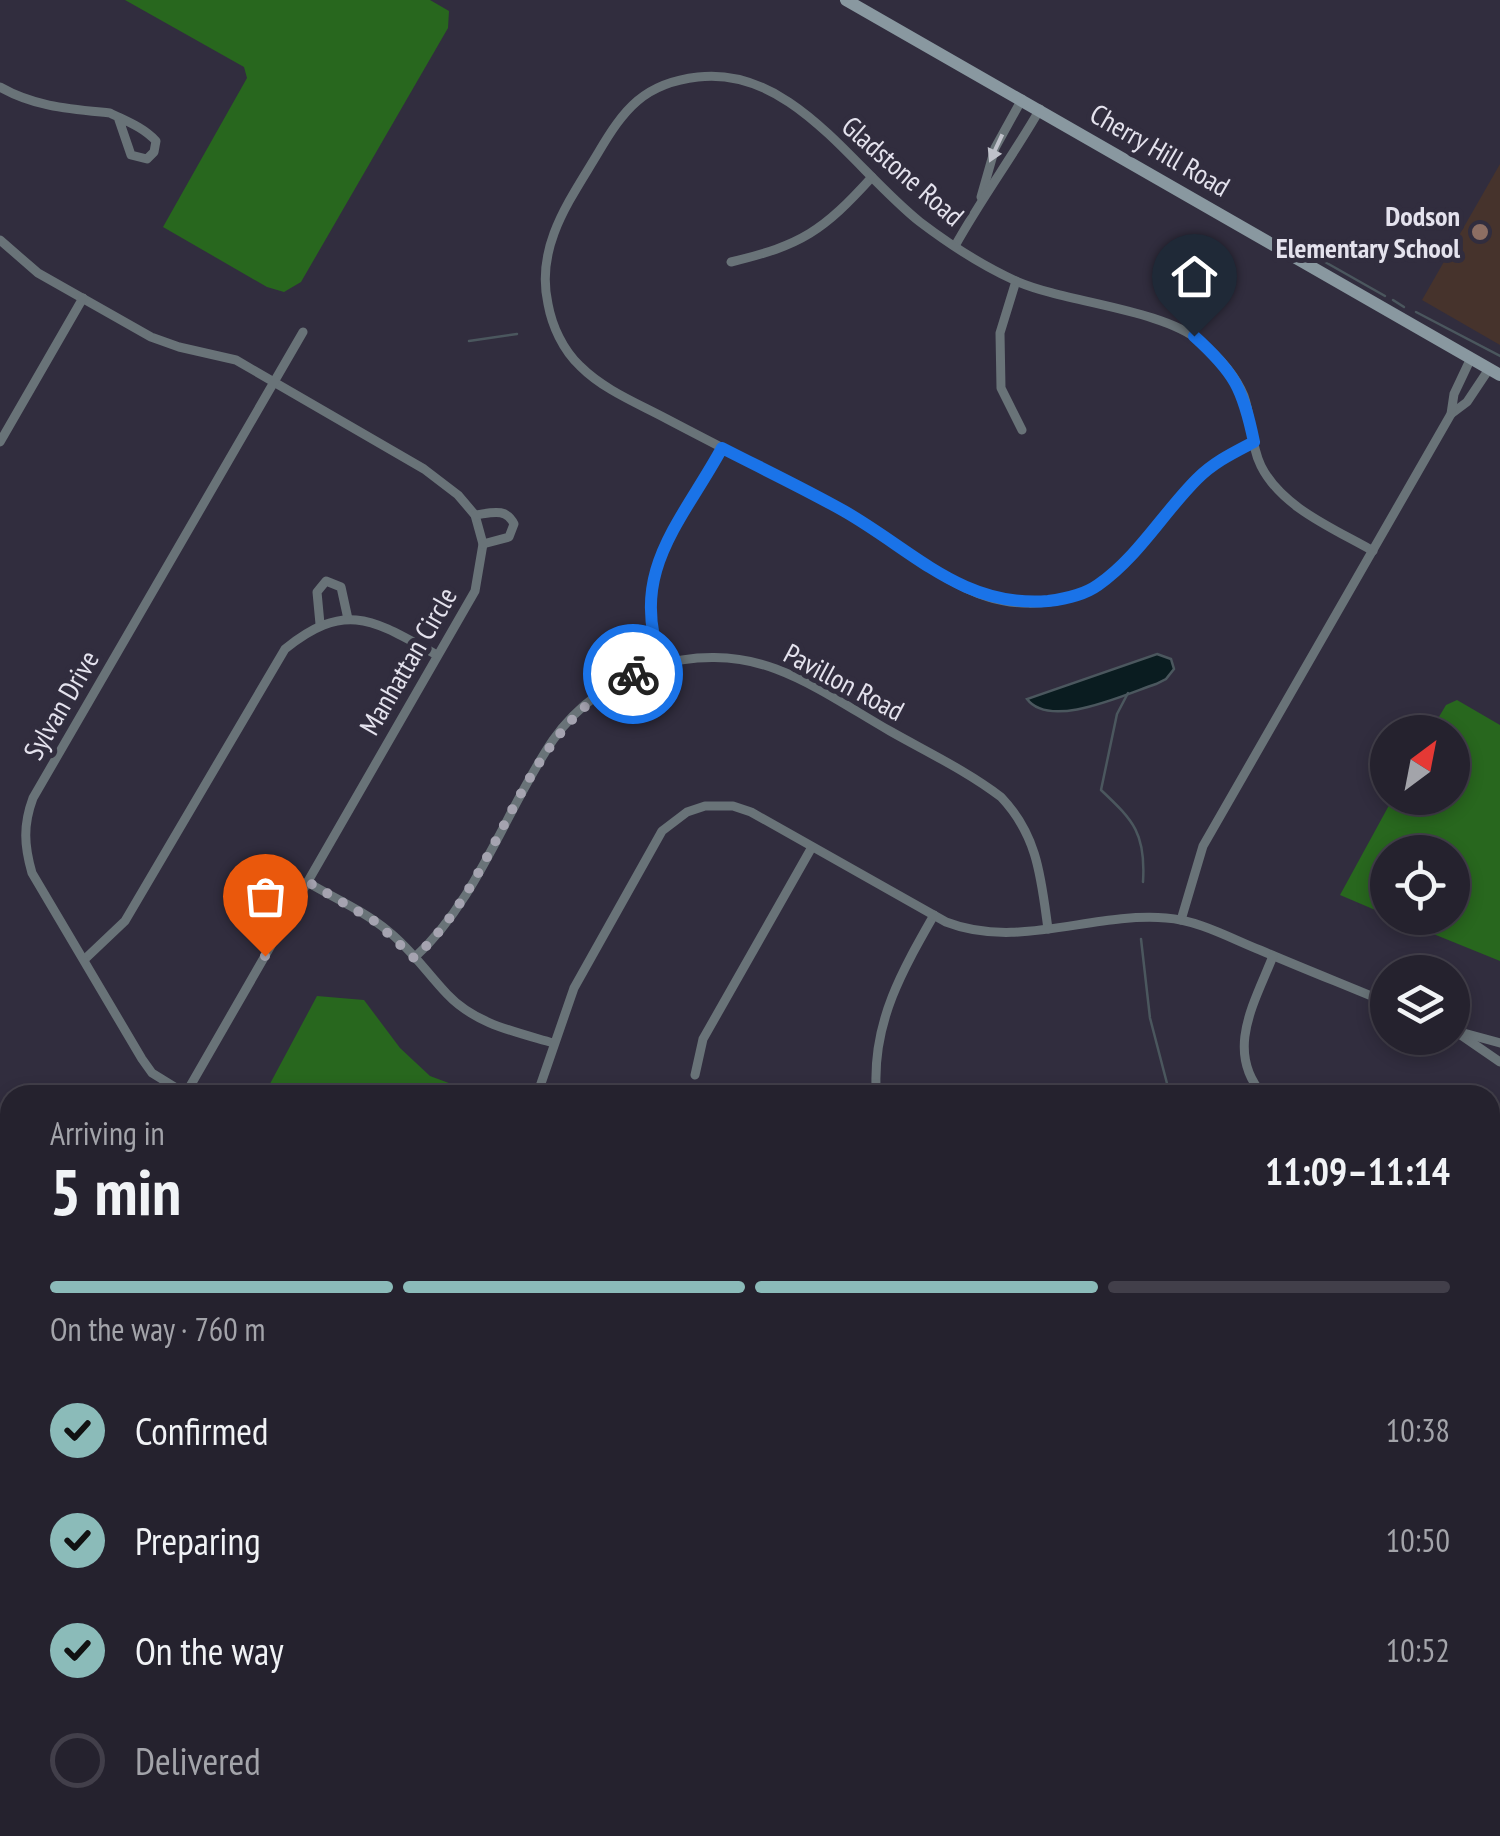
<!DOCTYPE html>
<meta charset="utf-8">
<style>
:root{--surface:#25222e;--page:#312f3a;--text:#f1f3f6;--muted:#a3a4aa;--line:#423f4a;--accent:#8bbbb9}
body{margin:0;font-family:"PT Sans Narrow",sans-serif;background:var(--page);color:var(--text);height:100vh;display:flex;flex-direction:column;font-size:38px;white-space:nowrap}
*{box-sizing:border-box;margin:0}
p{font-size:32px;color:var(--muted)}
.icon{flex:none;width:55px;height:55px;fill:none;stroke:currentColor;stroke-width:2;stroke-linecap:round;stroke-linejoin:round}
.map{position:relative;flex:1;overflow:hidden}
.sheet{position:absolute;left:0px;top:1085px;width:1500px;height:752px;display:flex;flex-direction:column;background:var(--surface);border-radius:30px 30px 0 0;box-shadow:0 5px 15px #0003,0 0 0 2px var(--line)}
.sheet>*{flex:none}
.needle{width:65px;rotate:32deg}
.fabs{position:absolute;left:1370px;top:715px;display:grid;gap:20px}
.fabs a{display:grid;place-items:center;width:100px;height:100px;border-radius:50%;background:var(--surface);box-shadow:0 5px 15px #0003,0 0 0 2px var(--line);font-size:50px}
.pin{position:absolute;display:grid;place-items:center;width:85px;height:85px;color:#fff;margin:-102px -42px;border-radius:50% 50% 50% 0;rotate:-45deg;box-shadow:0 0 10px #0007}
.pin .icon{rotate:45deg}
.courier{position:absolute;display:grid;place-items:center;width:100px;height:100px;margin:-50px;border:8px solid #1a73e8;border-radius:50%;background:#fff;color:#222;box-shadow:0 2px 12px #0007}
.head em{font-style:normal;font-weight:800}
.head div{display:flex;flex-direction:column-reverse}
.head{display:flex;align-items:center;justify-content:space-between;height:170px;padding:0 50px}
h1{font-size:65px;font-weight:800;line-height:75px}
.bar{display:grid;grid-template-columns:repeat(4,1fr);gap:15px 10px;align-content:center;height:120px;padding:0 50px}
.bar i{height:12px;border-radius:8px;background:var(--line)}
.bar .current{background:var(--accent)}
.bar p{grid-column:span 4}
ol{padding:0 50px;list-style:none}
li{display:flex;align-items:center;gap:30px;height:110px}
li p{margin-inline-start:auto}
li .icon{padding:10px;border-radius:50%;background:var(--accent);color:#111;stroke-width:4}
li:last-child{color:var(--muted)}
li i{width:55px;height:55px;border:5px solid var(--line);border-radius:50%}
.map>svg:first-child{display:block}
.education{fill:#46332c}
.green{fill:#205f17}
.forest{fill:#28671e}
.water{fill:#0a1c20;stroke:#4b575e;stroke-width:2.5}
.lines{fill:none;stroke-linecap:round;stroke-linejoin:round}
.stream{stroke:#4b575e;stroke-width:2.5}
.street{stroke:#697378;stroke-width:9}
.secondary{stroke:#8998a0;stroke-width:12}
.oneway{fill:#bfc1ca}
.done{stroke:#a5a3b0;stroke-width:10;stroke-dasharray:0 18}
.route{stroke:#1a73e8;stroke-width:12}
.education-dot{fill:#8d6e63;stroke:#312d3e;stroke-width:4}
.labels{text-anchor:middle;stroke-width:10;stroke-linejoin:round;paint-order:stroke}
.street-label{font-size:28px;fill:#e4e2ed;stroke:#312d3e}
.poi-label{font-size:28px;font-weight:bold;fill:#e4e2ed;stroke:#312d3e;text-anchor:end}
</style>
<div class="map">
<svg width="1500" height="1836" viewBox="0 0 1500 1836">
<rect width="100%" height="100%" fill="#312d3e"/>
<polygon class="education" points="1500,164 1500,345 1422,300"/>
<g class="green">
<polygon points="1500,1195 1500,1341 1490,1364 1490,1212"/>
<polygon points="1490,1399 1500,1417 1500,1572 1490,1566"/>
</g>
<g class="forest">
<polygon points="125,0 430,0 449,11 448,28 301,282 284,292 267,287 163,227 247,78 244,67"/>
<polygon points="1457,700 1500,725 1500,961 1394,918 1452,918 1452,852 1388,852 1387,915 1340,895 1393,798 1452,798 1452,732 1430,732 1446,705"/>
<polygon points="317,996 364,1000 400,1048 430,1076 481,1095 264,1095"/>
</g>
<path class="water" d="M 1157,654 L 1171,659 L 1174,669 L 1166,679 L 1156,684 C 1126,694 1050,730 1027,699 Z"/>
<g class="lines">
<g class="stream">
<polyline points="1318,258 1385,296"/>
<polyline points="1393,300 1404,307"/>
<polyline points="1416,312 1500,356"/>
<polyline points="469,341 517,334"/>
<path d="M 1128,693 L 1117,714 L 1101,790 C 1134,821 1146,834 1143,882"/>
<polyline points="1141,939 1150,1018 1170,1095"/>
<polyline points="1490,1459 1500,1464"/>
<polyline points="1490,1636 1500,1642"/>
</g>
<g class="street">
<path d="M 0,87 C 35,107 70,109 110,113 C 126,121 143,127 156,141 L 154,152 L 147,159 L 131,155 L 118,117"/>
<polyline points="981,197 995,148 1022,99"/>
<polyline points="0,240 38,273 151,337 179,347 236,360 424,469 458,495 475,515 483,544 475,591 185,1095"/>
<path d="M 955,246 C 981,199 1013,156 1040,109"/>
<path d="M 731,262 C 802,245 823,231 872,177"/>
<polyline points="1016,281 1000,333 1001,388 1022,430"/>
<polyline points="1451,414 1467,402 1489,369"/>
<polyline points="0,442 83,298"/>
<path d="M 1254,442 C 1232,453 1212,464 1195,481 C 1156,521 1125,581 1069,598 C 1045,605 1012,605 988,597 C 939,582 886,534 839,509 C 782,478 724,449 667,419 C 637,403 604,390 580,366 C 563,350 552,326 548,304 C 535,246 570,200 598,153 C 624,109 644,83 698,77 C 792,66 853,169 920,222 C 949,244 983,266 1016,281 C 1067,303 1161,309 1200,341 C 1218,356 1235,374 1244,396 C 1252,418 1250,444 1261,466 C 1282,508 1335,529 1373,551"/>
<path d="M 475,515 C 491,513 506,507 514,524 L 509,537 L 483,544"/>
<polyline points="320,624 317,592 326,581 341,587 348,619"/>
<path d="M 662,664 C 627,576 680,521 723,448"/>
<path d="M 307,882 C 334,898 364,911 388,931 C 411,949 427,973 447,994 C 475,1024 516,1032 553,1043"/>
<polyline points="1181,920 1203,846 1451,414 1454,394 1471,358"/>
<path d="M 86,958 L 125,921 L 285,649 C 347,599 375,621 437,655"/>
<path d="M 414,958 C 478,900 505,811 553,740 C 602,670 696,639 776,669 C 816,684 853,710 890,731 C 927,752 967,771 1001,797 C 1038,836 1041,878 1048,929"/>
<polyline points="1455,1031 1500,1062"/>
<polyline points="1460,1032 1500,1043"/>
<polyline points="695,1075 703,1039 812,847"/>
<path d="M 876,1085 C 874,1020 902,971 934,915"/>
<path d="M 186,1094 L 152,1073 L 142,1059 L 32,873 C 24,845 23,825 33,798 L 303,332"/>
<path d="M 537,1095 L 574,988 L 662,831 L 687,812 L 705,806 L 733,806 L 751,812 L 946,922 C 1018,950 1092,912 1166,918 C 1198,920 1230,938 1260,950 C 1302,968 1345,985 1388,1003"/>
<path d="M 1263,1095 C 1224,1051 1255,1002 1273,956"/>
<polyline points="0,1113 10,1130"/>
<polyline points="0,1500 10,1519"/>
<polyline points="0,1548 10,1542"/>
<polyline points="0,1749 10,1747"/>
<polyline points="0,1766 10,1775"/>
<polyline points="218,1828 374,1836"/>
<polyline points="646,1828 653,1836"/>
<polyline points="1452,1828 1466,1836"/>
<polyline points="434,1836 438,1828"/>
<polyline points="1239,1836 1244,1828"/>
</g>
<g class="secondary">
<polyline points="846,0 1500,375"/>
<polyline points="1490,1174 1500,1157"/>
<polyline points="1490,1586 1500,1592"/>
<polyline points="1490,1607 1500,1614"/>
<polyline points="1107,1836 1112,1828"/>
</g>
</g>
<defs><path id="oneway-solid" d="M-6-.8H1V-3.2L6.5 0L1 3.2V.8H-6Z" transform="scale(2.5)"/></defs>
<use class="oneway" href="#oneway-solid" transform="translate(996 148) rotate(115)"/>
<g class="lines">
<path class="done" d="M 265,956 L 308,882 L 376,922 L 414,958 C 504,877 517,730 633,674"/>
<path class="route" d="M 633,674 L 662,664 C 627,573 681,523 722,448 C 763,469 805,489 844,511 C 914,551 963,608 1048,601 C 1065,599 1084,595 1098,585 C 1138,557 1163,513 1197,479 C 1214,462 1233,453 1254,442 C 1243,389 1235,373 1194,336"/>
</g>
<circle class="education-dot" cx="1480" cy="232" r="10"/>
<g class="labels">
<g class="street-label">
<text transform="translate(1160 150) rotate(30)" y="10">Cherry Hill Road</text>
<text transform="translate(903 171) rotate(41)" y="10">Gladstone Road</text>
<text transform="translate(408 661) rotate(-60)" y="10">Manhattan Circle</text>
<text transform="translate(844 682) rotate(28)" y="10">Pavillon Road</text>
<text transform="translate(61 705) rotate(-60)" y="10">Sylvan Drive</text>
</g>
<g class="poi-label">
<text x="1460" y="226">Dodson<tspan x="1460" dy="32">Elementary School</tspan></text>
</g>
</g>
</svg>
<div class="fabs">
<a><svg class="needle" viewBox="-14 -14 28 28"><path d="M0-13l5 13h-10z" fill="#e53935"/><path d="M0 13l5-13h-10z" fill="#a3a4aa"/></svg></a>
<a><svg class="icon" aria-label="locate" viewBox="0 0 24 24"><circle cx="12" cy="12" r="6"/><path d="M12 2v4M12 18v4M2 12h4M18 12h4"/></svg></a>
<a><svg class="icon" aria-label="layers" viewBox="0 0 24 24"><path d="M12 4l9 5-9 5-9-5zM3 14l9 5 9-5"/></svg></a>
</div>
<div class="pin" style="left:265px;top:956px;background:#ea580c"><svg class="icon" aria-label="bag" viewBox="0 0 24 24"><path d="M5 8h14l-1 12H6zM9 8a3 3 0 0 1 6 0"/></svg></div>
<div class="pin" style="left:1194px;top:336px;background:#1f2937"><svg class="icon" aria-label="home" viewBox="0 0 24 24"><path d="M3 11l9-7 9 7M6 9v11h12V9"/></svg></div>
<div class="courier" style="left:633px;top:674px"><svg class="icon" aria-label="bike" viewBox="0 0 24 24"><circle cx="6" cy="16" r="4"/><circle cx="18" cy="16" r="4"/><path d="M6 16l4-8h5l3 8M10 8l3 8H6M13 5h3"/></svg></div>
<section class="sheet">
<div class="head"><div><h1>5 min</h1><p>Arriving in</p></div><em>11:09–11:14</em></div>
<div class="bar"><i class="current"></i><i class="current"></i><i class="current"></i><i></i><p>On the way · 760 m</p></div>
<ol>
<li><svg class="icon" aria-label="check" viewBox="0 0 24 24"><path d="M5 12l5 5 9-10"/></svg>Confirmed<p>10:38</p></li>
<li><svg class="icon" aria-label="check" viewBox="0 0 24 24"><path d="M5 12l5 5 9-10"/></svg>Preparing<p>10:50</p></li>
<li><svg class="icon" aria-label="check" viewBox="0 0 24 24"><path d="M5 12l5 5 9-10"/></svg>On the way<p>10:52</p></li>
<li><i></i>Delivered</li>
</ol>
</section>
</div>
